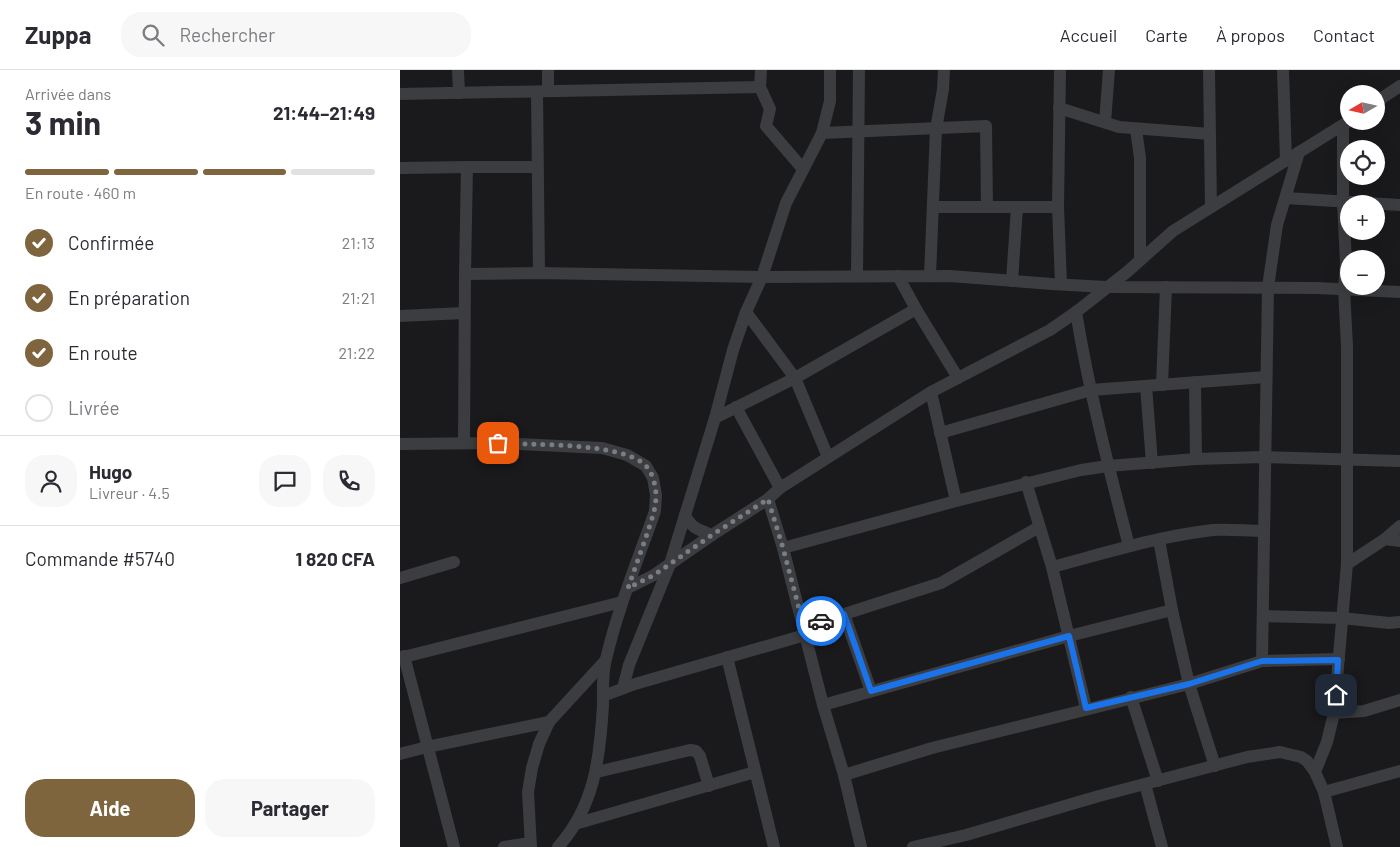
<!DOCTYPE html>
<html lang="fr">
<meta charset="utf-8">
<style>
:root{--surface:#fff;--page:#f7f7f7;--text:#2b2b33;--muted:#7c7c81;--line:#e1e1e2;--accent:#7e653e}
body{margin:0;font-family:Barlow,sans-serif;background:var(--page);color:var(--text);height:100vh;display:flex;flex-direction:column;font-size:19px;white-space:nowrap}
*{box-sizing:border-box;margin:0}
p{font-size:16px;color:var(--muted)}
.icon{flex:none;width:28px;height:28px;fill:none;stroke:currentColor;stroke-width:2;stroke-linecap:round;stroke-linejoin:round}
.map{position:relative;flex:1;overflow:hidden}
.sheet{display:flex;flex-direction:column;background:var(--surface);width:400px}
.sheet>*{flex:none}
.needle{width:32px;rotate:261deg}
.controls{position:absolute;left:940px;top:15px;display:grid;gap:10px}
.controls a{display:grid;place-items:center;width:45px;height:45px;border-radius:50%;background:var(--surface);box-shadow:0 5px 20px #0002;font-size:25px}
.pin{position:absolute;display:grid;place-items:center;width:42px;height:42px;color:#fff;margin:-21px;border-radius:10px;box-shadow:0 2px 8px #0006}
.courier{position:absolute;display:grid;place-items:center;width:50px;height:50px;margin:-25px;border:4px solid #1a73e8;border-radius:50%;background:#fff;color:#222;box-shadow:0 1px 6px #0007}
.head em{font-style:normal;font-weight:700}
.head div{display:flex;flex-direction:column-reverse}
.head{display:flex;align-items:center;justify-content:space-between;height:85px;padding:0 25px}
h1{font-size:32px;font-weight:700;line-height:38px}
.bar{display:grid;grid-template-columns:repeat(4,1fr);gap:8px 5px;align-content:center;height:60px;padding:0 25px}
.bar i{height:6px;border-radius:4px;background:var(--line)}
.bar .current{background:var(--accent)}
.bar p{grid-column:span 4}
.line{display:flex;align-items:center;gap:12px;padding:0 25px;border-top:1px solid var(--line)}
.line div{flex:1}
.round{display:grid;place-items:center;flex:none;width:52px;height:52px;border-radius:20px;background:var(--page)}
ol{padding:0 25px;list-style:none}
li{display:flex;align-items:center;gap:15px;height:55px}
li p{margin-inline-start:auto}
li .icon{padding:5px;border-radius:50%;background:var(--accent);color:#fff;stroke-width:4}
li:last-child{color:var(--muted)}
li i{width:28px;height:28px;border:2px solid var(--line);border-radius:50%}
.cta{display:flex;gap:10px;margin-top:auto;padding:10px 25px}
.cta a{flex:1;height:58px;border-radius:20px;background:var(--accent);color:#fff;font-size:20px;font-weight:700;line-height:58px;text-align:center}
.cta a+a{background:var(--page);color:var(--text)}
header{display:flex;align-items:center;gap:30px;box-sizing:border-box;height:70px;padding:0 25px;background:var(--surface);border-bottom:1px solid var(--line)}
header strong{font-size:24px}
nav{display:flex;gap:28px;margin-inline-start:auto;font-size:18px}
.search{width:350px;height:45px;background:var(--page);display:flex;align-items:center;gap:12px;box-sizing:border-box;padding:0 18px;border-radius:20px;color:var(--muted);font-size:19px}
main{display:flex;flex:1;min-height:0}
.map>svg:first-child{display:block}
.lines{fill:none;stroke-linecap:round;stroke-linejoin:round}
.minor{stroke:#3c3d41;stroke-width:12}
.done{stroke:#7a7d83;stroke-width:5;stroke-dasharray:0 9}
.route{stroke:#1a73e8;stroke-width:6}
</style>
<header>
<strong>Zuppa</strong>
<div class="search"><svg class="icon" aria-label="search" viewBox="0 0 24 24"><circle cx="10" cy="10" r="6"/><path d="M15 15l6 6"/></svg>Rechercher</div>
<nav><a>Accueil</a><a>Carte</a><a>À propos</a><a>Contact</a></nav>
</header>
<main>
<section class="sheet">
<div class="head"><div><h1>3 min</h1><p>Arrivée dans</p></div><em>21:44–21:49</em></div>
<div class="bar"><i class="current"></i><i class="current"></i><i class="current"></i><i></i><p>En route · 460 m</p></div>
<ol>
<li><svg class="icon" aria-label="check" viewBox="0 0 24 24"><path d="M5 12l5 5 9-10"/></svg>Confirmée<p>21:13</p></li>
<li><svg class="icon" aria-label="check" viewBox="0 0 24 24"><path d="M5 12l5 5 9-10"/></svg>En préparation<p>21:21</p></li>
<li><svg class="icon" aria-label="check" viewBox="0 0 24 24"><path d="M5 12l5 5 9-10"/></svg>En route<p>21:22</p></li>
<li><i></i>Livrée</li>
</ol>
<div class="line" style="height:90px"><a class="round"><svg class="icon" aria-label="person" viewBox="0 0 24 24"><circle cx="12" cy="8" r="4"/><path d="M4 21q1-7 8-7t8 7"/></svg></a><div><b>Hugo</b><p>Livreur · 4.5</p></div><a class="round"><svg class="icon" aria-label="chat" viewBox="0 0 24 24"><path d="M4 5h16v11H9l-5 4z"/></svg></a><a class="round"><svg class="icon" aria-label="phone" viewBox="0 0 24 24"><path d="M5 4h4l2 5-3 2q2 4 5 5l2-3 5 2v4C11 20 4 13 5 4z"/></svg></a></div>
<div class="line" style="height:65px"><div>Commande #5740</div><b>1 820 CFA</b></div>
<div class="cta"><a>Aide</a><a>Partager</a></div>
</section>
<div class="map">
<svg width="1000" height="777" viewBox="0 0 1000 777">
<rect width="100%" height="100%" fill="#1a1a1c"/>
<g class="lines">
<g class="minor">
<polyline points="58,0 59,23"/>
<polyline points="361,0 360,17 370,39 366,56 403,99"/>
<polyline points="660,0 658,137 661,214"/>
<polyline points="809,0 811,137"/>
<polyline points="883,0 886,91"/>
<polyline points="148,21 148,0"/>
<polyline points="137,22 139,203"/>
<polyline points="0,24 360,17"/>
<polyline points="976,32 1000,16"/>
<polyline points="659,38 719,57 810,64"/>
<polyline points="705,52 709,0"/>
<polyline points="736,59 740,88 740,190"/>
<polyline points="422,63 586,56 587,137"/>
<polyline points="0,98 67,97"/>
<polyline points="886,128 1000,135"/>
<polyline points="533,137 658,137"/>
<polyline points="65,204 139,203 362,207 550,206 652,214 706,217 917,218 1000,222"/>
<polyline points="457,206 459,0"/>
<polyline points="498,206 516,239 558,308"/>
<polyline points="530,206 536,59 543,19 544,0"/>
<polyline points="612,211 617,137"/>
<polyline points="346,242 395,308 428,387"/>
<path d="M 676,242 C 689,321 709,399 729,476"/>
<polyline points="0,246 64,243"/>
<polyline points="795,312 796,389"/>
<polyline points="762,315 766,217"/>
<polyline points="746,316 752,393"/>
<polyline points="531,322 556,431"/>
<polyline points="336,337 380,418"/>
<polyline points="315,348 333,280 346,242 362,207 386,133 422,63 430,31 430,0"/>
<polyline points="540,363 691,320 866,307"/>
<polyline points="64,373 65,204 67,97 137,97"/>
<path d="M 0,374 L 98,373 L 202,378 L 227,385 L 246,396 L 253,408 L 256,425 L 255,441 C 238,490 218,538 206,589 C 202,603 203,620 203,635 C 200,687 195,736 158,777"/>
<polyline points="626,412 652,497 686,638"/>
<polyline points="368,429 383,478 423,635 444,705 461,777"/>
<path d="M 285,445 C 291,458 299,460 312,465"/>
<polyline points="985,469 1000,471"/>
<polyline points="759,470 772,540 789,614 815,696"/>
<polyline points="383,478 556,431 681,400 708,396 796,389 864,387 1000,391"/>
<polyline points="947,494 985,469 1000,456"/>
<path d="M 652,497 C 705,483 759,466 813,460 C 830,459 847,461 864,461"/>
<polyline points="0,508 54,492"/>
<polyline points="228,518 254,505 312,465 368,429 380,418 531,322 650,260 676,242 727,202 773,161 949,51"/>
<polyline points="444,544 471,621"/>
<polyline points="863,546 942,548 989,553 1000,552"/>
<polyline points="404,557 541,513 639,457"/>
<polyline points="4,586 54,777"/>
<polyline points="327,587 374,777"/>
<polyline points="0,588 222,532"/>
<polyline points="862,591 868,217 877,155 899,82"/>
<polyline points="223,618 229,595 270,494 315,348 395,308 516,239"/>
<polyline points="203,626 235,614 405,565"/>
<polyline points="731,627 758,711"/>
<polyline points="423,635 669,566 772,540"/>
<polyline points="934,643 964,641 1000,630"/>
<polyline points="0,684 27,677 149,652"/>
<polyline points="197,702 290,680 296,681 300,686 309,716"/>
<polyline points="915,702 927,672 934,643 947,494 947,276 944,219 946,193 943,131 943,55"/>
<polyline points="444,705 532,678 789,614 862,591 939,589"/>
<polyline points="745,714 762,777"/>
<polyline points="924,722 1000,701"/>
<polyline points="175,754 355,702"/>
<polyline points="104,777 130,773"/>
<polyline points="131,777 128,722 132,698 139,674 149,652 205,591"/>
<polyline points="513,777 566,765 699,726 847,687 880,682 901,687 907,691 915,702 924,722 937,777"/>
</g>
</g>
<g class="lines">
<path class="done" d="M 98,373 C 131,375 226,372 247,397 C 253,404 256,417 256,426 C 256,440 250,454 246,467 C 240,484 234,501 228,518 L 254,505 L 312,465 L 368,429 L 383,478 L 404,557 L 421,551"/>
<polyline class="route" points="421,551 444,544 471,621 669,566 686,638 789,614 862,591 938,590 936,625"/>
</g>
</svg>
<div class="controls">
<a><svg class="needle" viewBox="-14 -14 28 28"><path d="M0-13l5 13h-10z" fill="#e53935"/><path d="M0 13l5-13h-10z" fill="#7c7c81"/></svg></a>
<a><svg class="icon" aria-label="locate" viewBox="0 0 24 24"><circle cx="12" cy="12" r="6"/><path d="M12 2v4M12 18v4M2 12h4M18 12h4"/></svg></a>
<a>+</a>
<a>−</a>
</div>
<div class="pin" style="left:98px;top:373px;background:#ea580c"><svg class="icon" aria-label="bag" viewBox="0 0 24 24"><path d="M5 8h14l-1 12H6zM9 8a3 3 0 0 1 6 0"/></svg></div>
<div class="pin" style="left:936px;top:625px;background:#1f2937"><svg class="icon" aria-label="home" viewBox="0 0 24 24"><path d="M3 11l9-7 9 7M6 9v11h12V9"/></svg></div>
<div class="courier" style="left:421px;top:551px"><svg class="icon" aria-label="car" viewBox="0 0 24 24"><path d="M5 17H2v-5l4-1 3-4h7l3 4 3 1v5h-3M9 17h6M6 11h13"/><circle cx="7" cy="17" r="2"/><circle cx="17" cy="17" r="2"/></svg></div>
</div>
</main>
